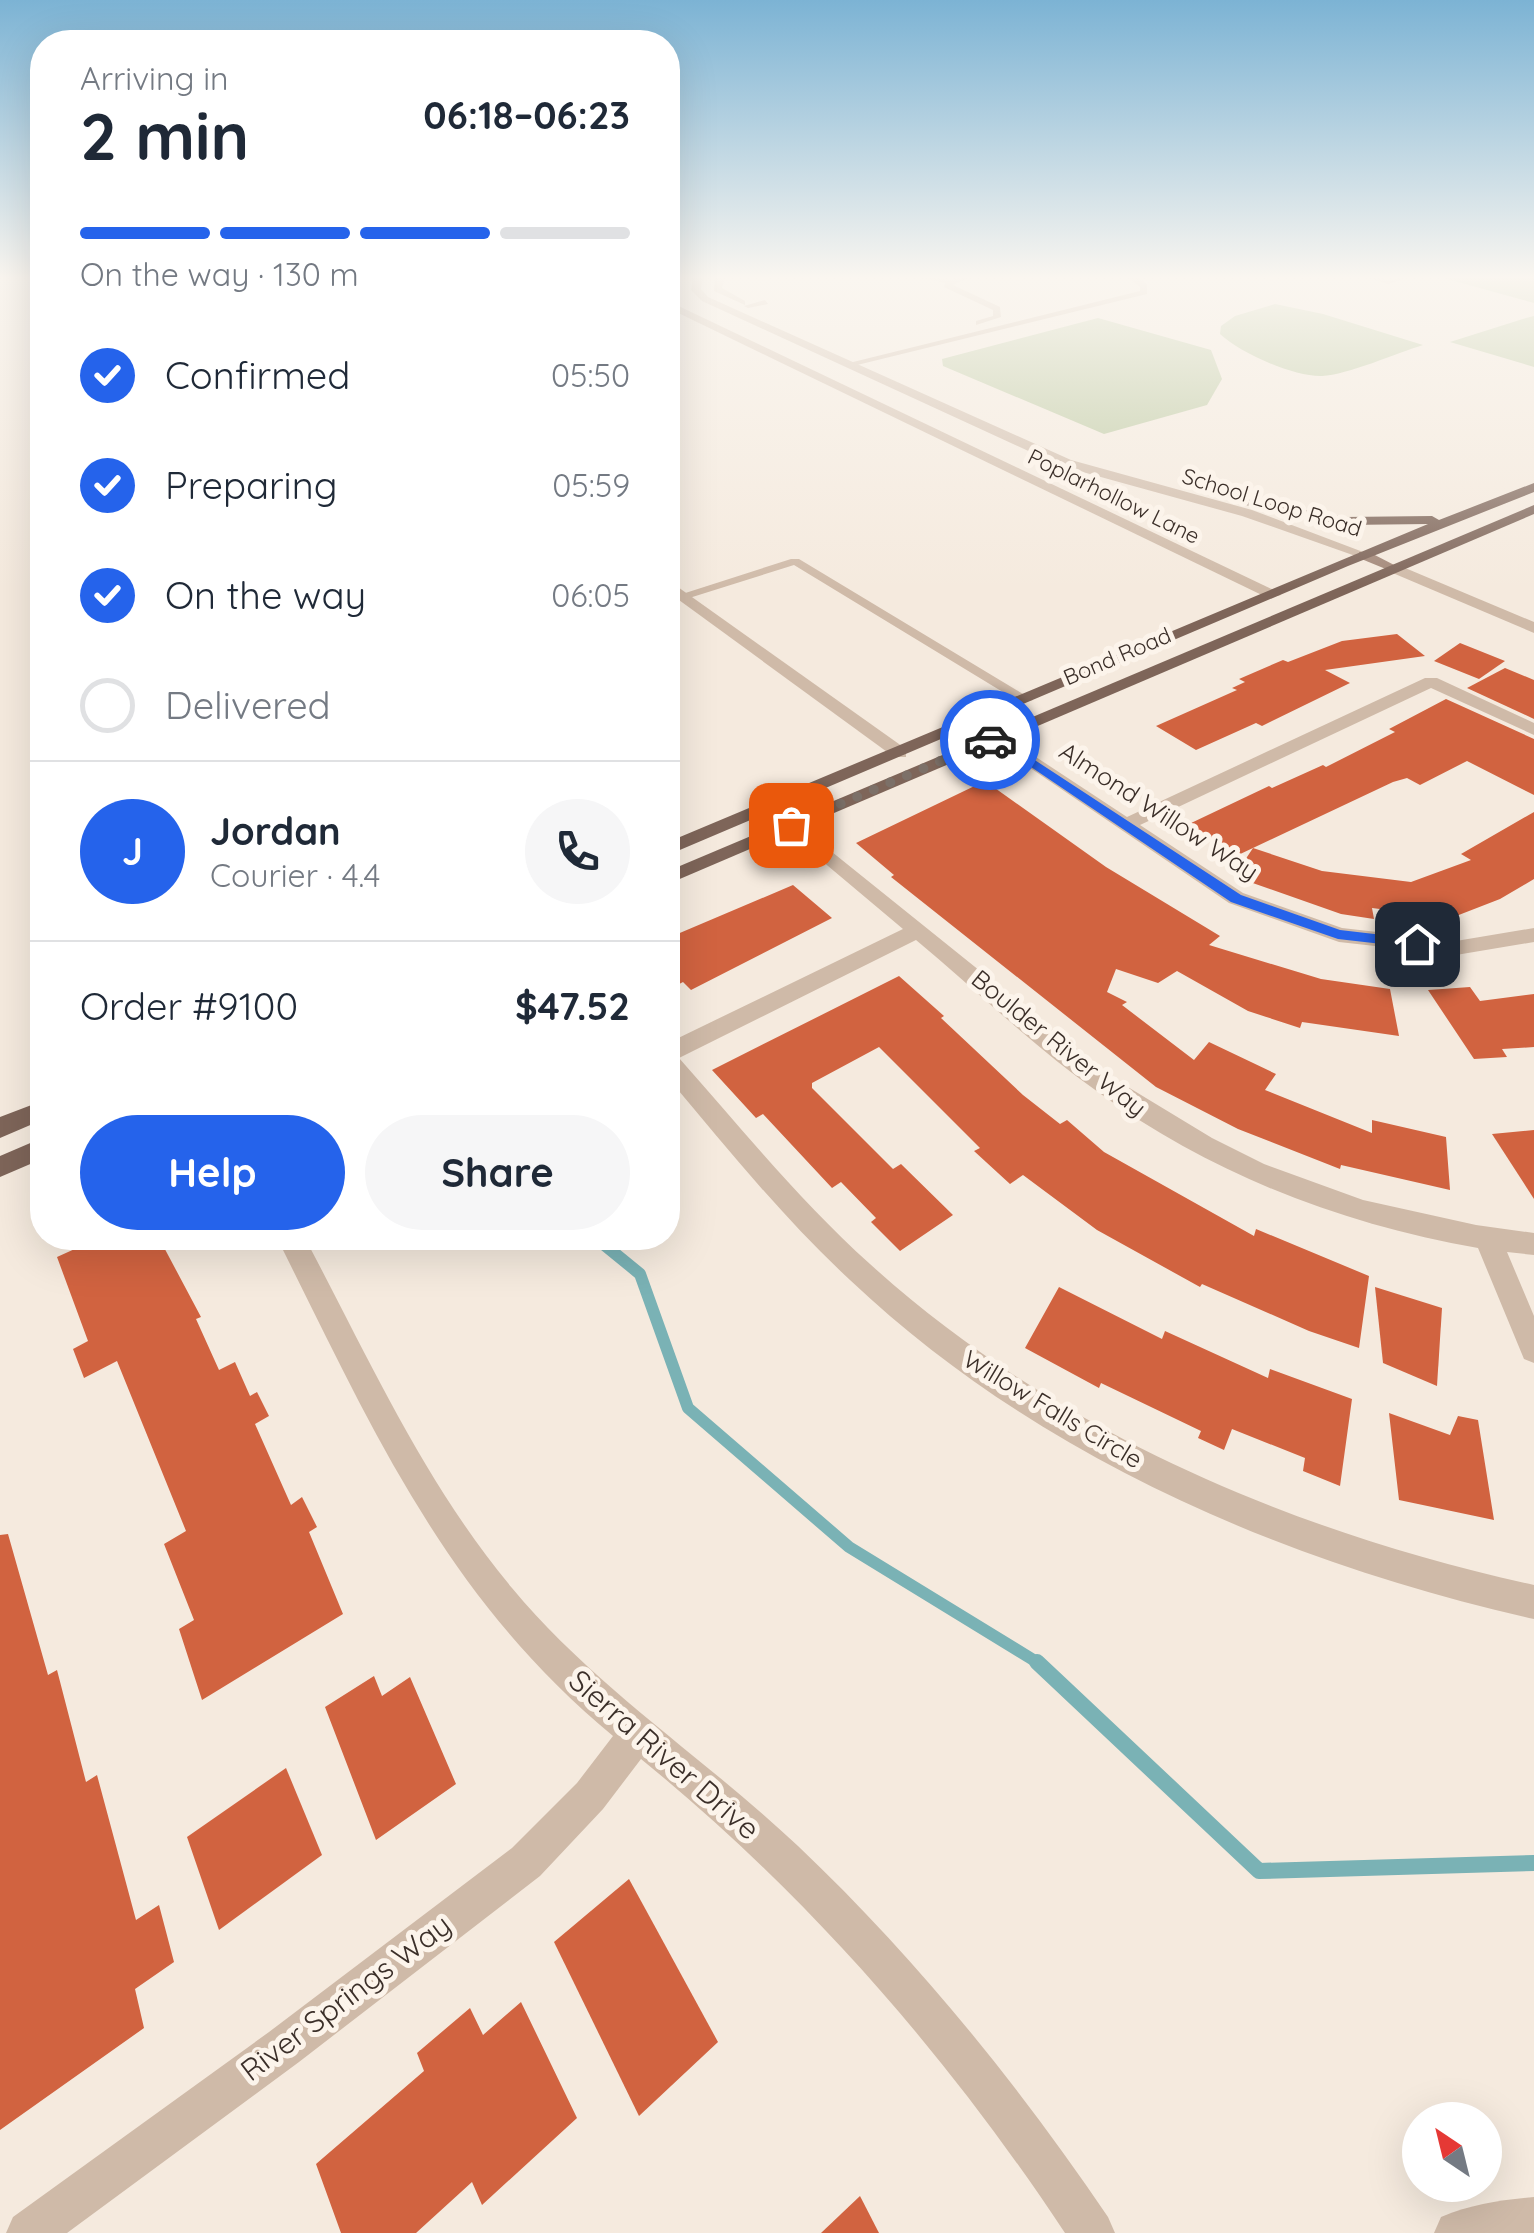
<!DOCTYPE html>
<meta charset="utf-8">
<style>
:root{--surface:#fff;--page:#f6f6f7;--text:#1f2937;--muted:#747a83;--line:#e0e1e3;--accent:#2563eb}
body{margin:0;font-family:Quicksand,sans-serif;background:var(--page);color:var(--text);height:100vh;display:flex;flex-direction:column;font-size:38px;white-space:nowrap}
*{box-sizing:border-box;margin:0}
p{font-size:32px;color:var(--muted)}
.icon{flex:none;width:55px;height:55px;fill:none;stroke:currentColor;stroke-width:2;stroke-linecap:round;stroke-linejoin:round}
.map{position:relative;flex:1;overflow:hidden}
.side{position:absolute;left:30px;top:30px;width:650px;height:1220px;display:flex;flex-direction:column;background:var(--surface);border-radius:40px;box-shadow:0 10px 40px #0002}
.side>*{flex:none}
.needle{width:65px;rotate:325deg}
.tools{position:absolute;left:1402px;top:2102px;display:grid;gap:20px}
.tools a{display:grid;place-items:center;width:100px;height:100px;border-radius:50%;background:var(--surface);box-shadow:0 10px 40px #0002;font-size:50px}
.pin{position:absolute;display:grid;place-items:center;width:85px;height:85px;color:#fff;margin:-42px;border-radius:20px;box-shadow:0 5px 15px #0006}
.courier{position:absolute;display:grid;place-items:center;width:100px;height:100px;margin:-50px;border:8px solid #2563eb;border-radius:50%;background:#fff;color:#222;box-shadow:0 2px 12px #0007}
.head em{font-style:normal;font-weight:800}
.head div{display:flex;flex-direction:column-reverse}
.head{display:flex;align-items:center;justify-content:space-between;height:170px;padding:0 50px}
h1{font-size:65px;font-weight:800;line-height:75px}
.bar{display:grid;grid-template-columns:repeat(4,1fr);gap:15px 10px;align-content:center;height:120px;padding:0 50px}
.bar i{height:12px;border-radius:8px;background:var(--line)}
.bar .current{background:var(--accent)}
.bar p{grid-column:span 4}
.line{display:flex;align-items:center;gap:25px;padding:0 50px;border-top:2px solid var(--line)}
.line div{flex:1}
.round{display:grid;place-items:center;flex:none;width:105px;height:105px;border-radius:52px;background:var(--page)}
ol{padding:0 50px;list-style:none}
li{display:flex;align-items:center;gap:30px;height:110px}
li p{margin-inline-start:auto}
li .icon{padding:10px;border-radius:50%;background:var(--accent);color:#fff;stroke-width:4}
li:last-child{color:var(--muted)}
li i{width:55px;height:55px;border:5px solid var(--line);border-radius:50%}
.action{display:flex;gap:20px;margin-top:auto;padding:20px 50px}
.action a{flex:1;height:115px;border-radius:60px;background:var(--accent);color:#fff;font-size:40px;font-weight:800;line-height:115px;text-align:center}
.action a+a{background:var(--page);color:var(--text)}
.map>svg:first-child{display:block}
.green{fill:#b8c69c}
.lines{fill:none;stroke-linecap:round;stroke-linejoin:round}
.stream-far1{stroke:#7ab2b5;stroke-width:12}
.stream{stroke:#7ab2b5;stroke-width:16}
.building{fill:#d16340}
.service{fill:#cfbaa8;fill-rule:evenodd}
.minor{fill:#cfbaa8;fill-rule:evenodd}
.tertiary{fill:#cfbaa8;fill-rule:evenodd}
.secondary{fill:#a38879;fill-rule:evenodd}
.primary{fill:#7e6559;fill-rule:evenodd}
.route{fill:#2563eb}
.done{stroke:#7c7068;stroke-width:10;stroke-dasharray:0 18}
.labels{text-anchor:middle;stroke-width:10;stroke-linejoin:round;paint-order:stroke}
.far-street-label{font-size:22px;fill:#3b2f29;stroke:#fcf4eb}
.street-label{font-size:25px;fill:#3b2f29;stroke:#fcf4eb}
.near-street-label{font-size:30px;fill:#3b2f29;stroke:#fcf4eb}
</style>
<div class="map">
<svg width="1534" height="2233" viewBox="0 0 1534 2233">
<rect width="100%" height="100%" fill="#f5eade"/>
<g class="green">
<polygon points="1445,277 1534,277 1534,303 1447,279"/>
<path d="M 1275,304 L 1323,314 L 1423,345 C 1397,353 1347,375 1322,376 C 1294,377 1240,353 1220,334 L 1221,326 L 1235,316 Z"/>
<polygon points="1534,316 1534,367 1450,342 1526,318"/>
<polygon points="1098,318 1211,350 1222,379 1207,405 1104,434 943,366 942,359"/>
</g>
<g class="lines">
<polyline class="stream-far1" points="596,1238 640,1274 688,1408 849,1547 1040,1664"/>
<polyline class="stream" points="1037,1662 1259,1871 1534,1863"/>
</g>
<g class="building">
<polygon points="1397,634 1425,656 1325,670 1350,683 1262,726 1256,723 1196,750 1156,726 1237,690 1232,688 1245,682 1239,679 1283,660 1288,662 1342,641"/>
<polygon points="1460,643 1505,661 1479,679 1434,661"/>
<polygon points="1505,668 1534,680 1534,719 1467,688"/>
<polygon points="1446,699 1534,739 1534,795 1467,761 1420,785 1407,778 1393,782 1236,856 1189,824 1269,786 1272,788 1323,765 1326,767 1395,732 1389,729"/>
<polygon points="985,781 1106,867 1220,936 1209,945 1321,979 1390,989 1399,1036 1302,1022 1300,1028 1248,1011 1177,971 1158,983 1116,969 1107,992 1127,1002 1122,1005 1194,1060 1209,1042 1276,1074 1265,1090 1372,1133 1372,1120 1446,1137 1450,1190 1341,1165 1340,1169 1238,1129 1156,1087 891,877 894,875 856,843"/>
<polygon points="1534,812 1534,879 1500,899 1451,918 1372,908 1374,919 1341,914 1247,881 1251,874 1239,869 1253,848 1322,871 1411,882 1471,860 1461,854"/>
<polygon points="793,885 832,918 691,990 683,982 668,990 668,938"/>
<polygon points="899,976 944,1016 941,1018 1023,1095 1060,1124 1067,1120 1104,1152 1254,1236 1256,1229 1369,1276 1359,1348 1309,1331 1202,1284 1200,1287 1097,1230 1023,1175 1010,1184 974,1151 980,1148 879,1047 812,1083 812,1088 893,1169 901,1164 953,1215 900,1251 871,1222 876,1218 841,1182 832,1188 763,1114 756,1118 712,1070"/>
<polygon points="1470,987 1480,1001 1534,994 1534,1047 1502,1049 1507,1057 1474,1059 1428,990"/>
<polygon points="1534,1130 1534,1199 1492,1134"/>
<polygon points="99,1238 159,1238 201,1317 196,1319 219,1370 235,1362 250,1396 257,1392 269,1416 255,1424 291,1505 302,1497 317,1527 309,1532 343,1614 202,1700 179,1629 194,1620 164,1544 186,1531 117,1361 84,1378 73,1349 88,1341 57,1257"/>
<polygon points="1059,1287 1162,1339 1165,1331 1268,1378 1270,1369 1352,1399 1340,1486 1303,1471 1305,1458 1232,1429 1224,1450 1198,1438 1201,1431 1101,1383 1099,1388 1025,1348"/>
<polygon points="1375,1287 1442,1308 1437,1386 1383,1363"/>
<polygon points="1389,1413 1450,1435 1458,1416 1478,1420 1494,1520 1399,1500"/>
<polygon points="8,1534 48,1675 57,1670 86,1782 97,1775 136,1920 159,1905 174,1962 135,1989 144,2028 0,2130 0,1535"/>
<polygon points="374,1676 382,1696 410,1677 456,1784 376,1840 325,1707"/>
<polygon points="286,1768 322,1855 219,1930 187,1837"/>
<polygon points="629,1879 718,2042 639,2116 554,1942"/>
<polygon points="521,2002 577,2118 482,2205 472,2182 416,2233 341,2233 316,2164 424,2071 417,2053 470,2008 483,2035"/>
<polygon points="860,2196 879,2233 821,2233"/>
</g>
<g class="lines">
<g class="service">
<polygon points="921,277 952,280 970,277 953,285 1000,307 1001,317 976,325 976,321 993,316 993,310 944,287 945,283"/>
<polygon points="1128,277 1137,277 1147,284 1147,294 849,367 845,364 1140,291 1140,287"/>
<polygon points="1366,277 1388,280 1409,277 1388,284"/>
<polygon points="765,300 768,304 748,308 744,306"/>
<polygon points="791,559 799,559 1033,700 1021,703 794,565 686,599 676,596"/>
</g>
<g class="minor">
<polygon points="693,277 703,277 701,289 708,297 1071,460 1252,510 1371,555 1364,559 1242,516 1061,466 702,301 691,290"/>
<polygon points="715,277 725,277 722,288 745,301 745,305 714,291"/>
<polygon points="668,301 1278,592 1281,595 1268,598 668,308"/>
<polygon points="668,580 906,749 906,757 894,757 668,592"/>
<polygon points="1425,678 1437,678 1534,723 1534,735 1431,688 1140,825 1243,893 1342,928 1456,941 1534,928 1534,942 1456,955 1339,942 1229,903 986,738 995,733 1001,734 1127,817"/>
<path d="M 791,819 L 1113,1078 L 1212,1138 L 1264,1164 L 1363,1200 L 1476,1225 L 1534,1233 L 1534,1255 L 1507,1252 L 1534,1316 L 1534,1363 L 1524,1359 L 1478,1248 C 1341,1224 1211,1174 1098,1092 C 1034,1047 976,990 916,940 L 679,1058 C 741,1128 800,1201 870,1264 C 1055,1432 1293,1532 1534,1585 L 1534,1619 C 1285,1563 1037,1457 850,1280 C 783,1218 726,1147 668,1078 L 668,1043 L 903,929 L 784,829 L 784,821 Z"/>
<path d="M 277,1238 L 305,1238 C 368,1357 425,1484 512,1588 C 595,1688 705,1758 798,1846 C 916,1958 1017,2083 1108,2217 L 1115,2233 L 1065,2233 C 947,2055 807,1894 641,1759 L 603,1809 L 540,1876 L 299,2062 L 67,2233 L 6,2233 L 13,2217 L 269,2032 L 512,1848 L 577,1783 L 613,1736 C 445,1597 372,1428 277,1238 Z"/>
<path d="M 1534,2197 L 1534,2233 L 1434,2233 L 1441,2217 C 1472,2204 1501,2200 1534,2197 Z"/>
</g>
<polygon class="tertiary" points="1388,565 1398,565 1534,622 1534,633 1388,571"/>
<polygon class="secondary" points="1359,552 1369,552 1400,568 1393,572 1359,558"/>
<g class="primary">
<polygon points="1534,483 1534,492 1348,566 668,855 668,842 1428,524 1345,525 1236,503 1236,497 1345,517 1432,516 1439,520"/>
<polygon points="1534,505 1534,514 668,884 668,871"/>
<polygon points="42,1101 42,1120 0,1138 0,1117"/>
<polygon points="42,1138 42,1159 0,1177 0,1156"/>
</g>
</g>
<linearGradient id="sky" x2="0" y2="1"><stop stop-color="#7cb3d4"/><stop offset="0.47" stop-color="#faf6f0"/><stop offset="1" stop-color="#faf6f0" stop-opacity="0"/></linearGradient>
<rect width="1534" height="590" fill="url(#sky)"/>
<polygon class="route" points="995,734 1241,895 1340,930 1417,939 1424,944 1417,948 1338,939 1231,902 994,742 986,742 986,737"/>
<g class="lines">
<polyline class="done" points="791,825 990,740"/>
</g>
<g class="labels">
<g class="far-street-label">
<text transform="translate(1114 496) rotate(26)" y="8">Poplarhollow Lane</text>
<text transform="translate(1272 502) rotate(17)" y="8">School Loop Road</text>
<text transform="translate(1117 656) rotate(-23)" y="8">Bond Road</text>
</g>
<g class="street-label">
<text transform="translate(1159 811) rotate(33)" y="9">Almond Willow Way</text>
<text transform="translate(1059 1043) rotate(39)" y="9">Boulder River Way</text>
<text transform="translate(1053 1409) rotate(31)" y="9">Willow Falls Circle</text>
</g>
<g class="near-street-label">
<text transform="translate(664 1755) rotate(41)" y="10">Sierra River Drive</text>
<text transform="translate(346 1998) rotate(-37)" y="10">River Springs Way</text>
</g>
</g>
</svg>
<div class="tools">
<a><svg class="needle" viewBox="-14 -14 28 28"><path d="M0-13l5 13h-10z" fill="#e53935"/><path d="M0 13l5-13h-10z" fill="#747a83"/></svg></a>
</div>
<div class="pin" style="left:791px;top:825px;background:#ea580c"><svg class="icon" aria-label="bag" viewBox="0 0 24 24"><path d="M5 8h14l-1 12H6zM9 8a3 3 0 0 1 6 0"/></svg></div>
<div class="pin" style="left:1417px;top:944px;background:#1f2937"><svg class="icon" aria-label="home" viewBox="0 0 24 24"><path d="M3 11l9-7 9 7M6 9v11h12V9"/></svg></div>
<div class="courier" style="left:990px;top:740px"><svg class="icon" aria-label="car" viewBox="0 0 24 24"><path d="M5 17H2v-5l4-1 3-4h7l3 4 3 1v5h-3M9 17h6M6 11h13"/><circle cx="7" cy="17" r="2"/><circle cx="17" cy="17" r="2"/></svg></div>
<section class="side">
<div class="head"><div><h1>2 min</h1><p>Arriving in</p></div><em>06:18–06:23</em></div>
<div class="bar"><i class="current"></i><i class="current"></i><i class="current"></i><i></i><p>On the way · 130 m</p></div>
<ol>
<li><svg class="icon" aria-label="check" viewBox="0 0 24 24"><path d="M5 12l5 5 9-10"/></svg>Confirmed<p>05:50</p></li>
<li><svg class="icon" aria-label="check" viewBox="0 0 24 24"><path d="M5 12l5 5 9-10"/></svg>Preparing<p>05:59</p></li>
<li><svg class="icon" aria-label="check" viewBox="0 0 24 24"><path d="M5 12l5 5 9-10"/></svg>On the way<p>06:05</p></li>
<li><i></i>Delivered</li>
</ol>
<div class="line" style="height:180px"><b class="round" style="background:var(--accent);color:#fff">J</b><div><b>Jordan</b><p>Courier · 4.4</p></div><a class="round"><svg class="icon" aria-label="phone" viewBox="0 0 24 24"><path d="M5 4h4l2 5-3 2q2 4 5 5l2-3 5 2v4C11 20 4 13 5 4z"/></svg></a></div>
<div class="line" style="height:130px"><div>Order #9100</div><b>$47.52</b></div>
<div class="action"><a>Help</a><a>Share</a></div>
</section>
</div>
